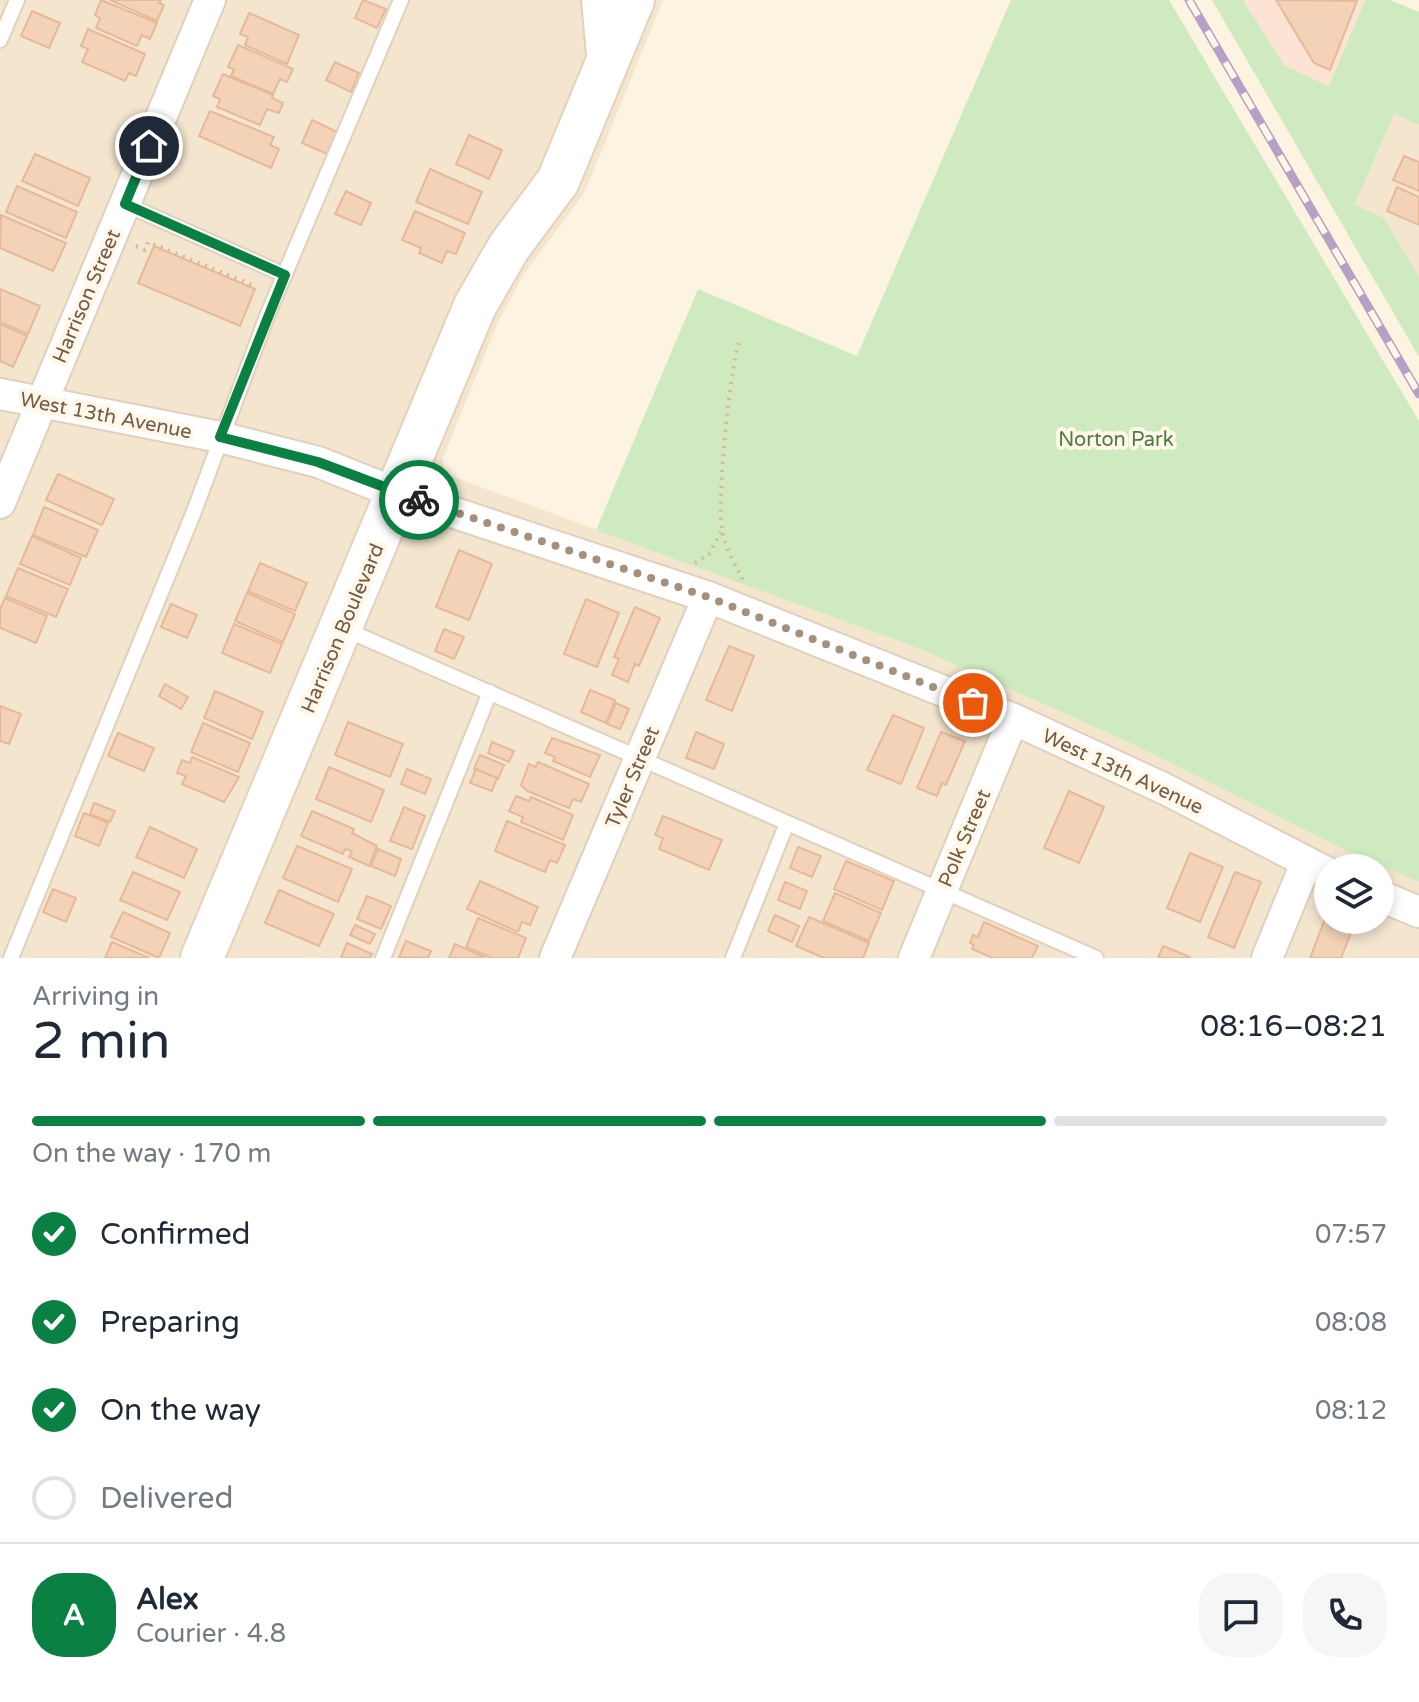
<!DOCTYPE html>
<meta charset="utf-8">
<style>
:root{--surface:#fff;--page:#f6f6f7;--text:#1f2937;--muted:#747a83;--line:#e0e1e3;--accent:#0b8043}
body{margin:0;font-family:"Varela Round",sans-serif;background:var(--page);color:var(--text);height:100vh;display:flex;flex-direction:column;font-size:30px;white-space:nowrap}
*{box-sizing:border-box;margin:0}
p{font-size:26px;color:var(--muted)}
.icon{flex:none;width:44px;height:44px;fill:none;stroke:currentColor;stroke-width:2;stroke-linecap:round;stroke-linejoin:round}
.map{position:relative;height:958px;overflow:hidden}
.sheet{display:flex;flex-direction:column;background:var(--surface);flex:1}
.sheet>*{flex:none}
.fabs{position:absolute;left:1314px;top:854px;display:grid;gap:16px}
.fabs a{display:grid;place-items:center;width:80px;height:80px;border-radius:50%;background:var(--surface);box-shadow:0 4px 12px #0003;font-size:40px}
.pin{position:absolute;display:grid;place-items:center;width:68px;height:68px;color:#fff;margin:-34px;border:4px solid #fff;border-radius:50%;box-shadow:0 2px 8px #0007}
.courier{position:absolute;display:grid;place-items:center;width:80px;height:80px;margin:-40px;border:6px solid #0b8043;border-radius:50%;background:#fff;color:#222;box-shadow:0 2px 10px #0007}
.summary em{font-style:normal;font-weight:600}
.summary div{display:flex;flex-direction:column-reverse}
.summary{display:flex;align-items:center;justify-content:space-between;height:136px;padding:0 32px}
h1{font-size:52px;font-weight:600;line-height:60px}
.bar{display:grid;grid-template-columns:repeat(4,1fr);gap:12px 8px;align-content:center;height:96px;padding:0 32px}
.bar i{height:10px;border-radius:6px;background:var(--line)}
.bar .current{background:var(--accent)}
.bar p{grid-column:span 4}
.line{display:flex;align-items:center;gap:20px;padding:0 32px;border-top:2px solid var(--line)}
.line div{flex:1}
.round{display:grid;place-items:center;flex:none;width:84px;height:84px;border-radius:32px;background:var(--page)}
ol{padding:0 32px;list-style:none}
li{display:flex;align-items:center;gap:24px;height:88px}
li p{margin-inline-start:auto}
li .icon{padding:8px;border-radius:50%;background:var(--accent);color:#fff;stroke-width:4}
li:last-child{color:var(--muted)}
li i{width:44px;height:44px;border:4px solid var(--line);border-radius:50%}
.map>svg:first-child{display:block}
.residential{fill:#f4e5cf;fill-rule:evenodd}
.commercial{fill:#fde3d4}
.green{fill:#cfeac0}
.building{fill:#f3d2b8;stroke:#e6b998;stroke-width:2}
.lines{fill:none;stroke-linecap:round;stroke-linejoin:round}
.lane-casing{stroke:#e1d0bd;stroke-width:18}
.street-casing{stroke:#e1d0bd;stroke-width:34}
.secondary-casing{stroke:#e6d1bb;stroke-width:46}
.path{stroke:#d7b69b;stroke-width:4;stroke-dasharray:2 6;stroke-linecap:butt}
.lane{stroke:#fff;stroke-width:14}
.street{stroke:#fff;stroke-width:30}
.secondary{stroke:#fff;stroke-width:42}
.rail-casing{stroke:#b6a0c6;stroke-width:9}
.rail{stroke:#fff7e8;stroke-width:6;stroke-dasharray:18;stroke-linecap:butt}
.done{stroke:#a4907d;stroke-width:8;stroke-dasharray:0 14.4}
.route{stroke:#0b8043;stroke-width:10}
.labels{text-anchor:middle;stroke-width:8;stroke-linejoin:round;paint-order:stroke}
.street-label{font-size:20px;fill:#745a47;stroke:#fff7e8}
.park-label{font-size:20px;fill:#4e7b3f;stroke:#fff7e8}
</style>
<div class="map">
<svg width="1419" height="958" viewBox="0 0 1419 958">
<rect width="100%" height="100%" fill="#fdf3e1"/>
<g class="residential">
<path d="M 0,0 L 663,0 L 585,192 L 524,274 L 499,320 L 443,458 L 443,473 L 923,650 L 1130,743 L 1347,851 L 1419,882 L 1419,958 L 0,958 ZM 1328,868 L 1380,868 L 1380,920 L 1328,920 Z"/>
<polygon points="1394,114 1419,125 1419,277 1384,218 1355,206"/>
</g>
<polygon class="commercial" points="1243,0 1365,0 1329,86 1285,67"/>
<g class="green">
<polygon points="1011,0 1169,0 1419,421 1419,882 1347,851 1130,743 923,650 596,530 698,289 857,356"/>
<polygon points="1212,0 1243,0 1285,66 1329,86 1365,0 1390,0 1419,12 1419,125 1394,114 1355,205 1384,218 1419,277 1419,357"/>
</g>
<g class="building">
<polygon points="101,0 157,23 150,39 142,35 137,46 96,28 100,18 95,15"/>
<polygon points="110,0 161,0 159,3 164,5 157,21"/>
<polygon points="363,0 386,9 377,28 355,18"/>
<polygon points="1276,0 1357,1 1330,70 1314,63"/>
<polygon points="32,11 60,23 49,48 21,36"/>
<polygon points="249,13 299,35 287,64 245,45 248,37 240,34"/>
<polygon points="88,29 145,54 136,76 129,73 125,81 82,62 88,49 81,46"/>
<polygon points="238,45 293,69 287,82 280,79 273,94 231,76 234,69 228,67"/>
<polygon points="335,62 359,73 351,92 326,80"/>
<polygon points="223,74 273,95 272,98 283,103 279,113 267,109 260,125 217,107 220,99 213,96"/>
<polygon points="210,111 274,137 270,145 279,149 271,168 199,136"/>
<polygon points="312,120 337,132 327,154 302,143"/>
<polygon points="469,135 502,150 489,179 456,164"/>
<polygon points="35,154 90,178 78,206 22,181"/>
<polygon points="1404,156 1419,162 1419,191 1393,180"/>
<polygon points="430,169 482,192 468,224 416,202"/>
<polygon points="17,186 77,212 66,238 6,212"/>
<polygon points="1397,187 1419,197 1419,225 1387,211"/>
<polygon points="346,191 371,203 361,225 335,214"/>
<polygon points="415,211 465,233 456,254 447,251 442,263 419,253 421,248 402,240"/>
<polygon points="1,215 66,243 53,271 0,248"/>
<polygon points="154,246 255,289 240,326 138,283"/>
<polygon points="0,289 40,306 28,334 0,322"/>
<polygon points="0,324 27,336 13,367 0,361"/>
<polygon points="58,474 114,499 102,525 46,500"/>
<polygon points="44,507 98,530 86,557 33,535"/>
<polygon points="32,536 81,558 70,585 20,564"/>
<polygon points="459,550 492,564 469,620 436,607"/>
<polygon points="260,563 307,583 295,611 248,591"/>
<polygon points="18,568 68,589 56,617 6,596"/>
<polygon points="247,593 295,614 283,642 235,621"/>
<polygon points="5,598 47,616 36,643 0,628 0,609"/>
<polygon points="586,599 619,613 597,667 564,654"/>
<polygon points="171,604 197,615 187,638 161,627"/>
<polygon points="635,607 660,618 639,666 635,664 628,682 612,675 619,659 614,657"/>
<polygon points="234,624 282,644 270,673 222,653"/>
<polygon points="444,629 464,637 454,659 435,651"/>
<polygon points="729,646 754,656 732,711 706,700"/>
<polygon points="165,684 188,697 181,709 159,696"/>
<polygon points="590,690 615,700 606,723 581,712"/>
<polygon points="215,691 263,712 252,739 204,718"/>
<polygon points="616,703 629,709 620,729 607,724"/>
<polygon points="0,706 21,714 9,744 0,741"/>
<polygon points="893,715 924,728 901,784 867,770"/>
<polygon points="348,722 403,744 390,777 335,755"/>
<polygon points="203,723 250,743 238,772 191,752"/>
<polygon points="696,732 724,744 714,769 686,758"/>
<polygon points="941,732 965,741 946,785 942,783 937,796 917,788"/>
<polygon points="118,733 154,748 144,771 108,756"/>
<polygon points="552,738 600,755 590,777 553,761 555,757 545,753"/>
<polygon points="492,742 514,751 509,762 488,753"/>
<polygon points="480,755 504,765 498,779 474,769"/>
<polygon points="192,757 239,777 224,802 182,784 186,776 177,773 182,760 190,763"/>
<polygon points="538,762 589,784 581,802 573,799 569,808 527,791 521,785 529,764 535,767"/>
<polygon points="329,767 384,790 371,822 316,799"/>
<polygon points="407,769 431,779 425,794 401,784"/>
<polygon points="476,769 497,778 492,791 470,783"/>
<polygon points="1069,791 1104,807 1079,863 1044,848"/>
<polygon points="516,796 529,801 531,797 573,815 563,840 521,822 523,817 509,811"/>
<polygon points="94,803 115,811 110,822 90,814"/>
<polygon points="404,807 425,816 412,849 390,841"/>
<polygon points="312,811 354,829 352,833 377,846 369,866 349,857 352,851 345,849 343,854 301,836"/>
<polygon points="84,813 108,823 99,846 75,836"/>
<polygon points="663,816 722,840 709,870 659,849 663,838 655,835"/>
<polygon points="507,821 565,845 557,863 550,860 545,872 495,851"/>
<polygon points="150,827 197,849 184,878 136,857"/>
<polygon points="297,846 352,869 338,902 283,878"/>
<polygon points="798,847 821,856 812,877 790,868"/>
<polygon points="378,849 401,859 395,876 371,866"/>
<polygon points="1190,853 1223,867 1200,922 1167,908"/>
<polygon points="846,861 894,881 882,910 834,889"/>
<polygon points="133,872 180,892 167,920 120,900"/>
<polygon points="1235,872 1261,882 1234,948 1208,937"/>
<polygon points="480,881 538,907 530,925 522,922 518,932 467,909"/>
<polygon points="785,882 807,891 800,909 778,900"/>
<polygon points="53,889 76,898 66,922 43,912"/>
<polygon points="279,890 334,914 319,946 265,923"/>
<polygon points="835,893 881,913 869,941 823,921"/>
<polygon points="367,896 391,906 381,929 357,919"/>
<polygon points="123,912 170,933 159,958 111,937"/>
<polygon points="775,915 799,926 792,942 768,931"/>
<polygon points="809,917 869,943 863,958 824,958 796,946"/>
<polygon points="478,918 526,938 518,958 492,958 466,947"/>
<polygon points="1325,919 1352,930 1341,958 1310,958"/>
<polygon points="984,922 1038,946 1032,958 993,958 972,949 974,945 970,943 973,935 978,937"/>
<polygon points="355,925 375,934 370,944 350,935"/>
<polygon points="406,941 431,951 428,958 399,957"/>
<polygon points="112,942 149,958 105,958"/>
<polygon points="347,943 372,954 370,958 341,958"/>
<polygon points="455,944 486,958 449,958"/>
<polygon points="1163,946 1190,957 1190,958 1158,958"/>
</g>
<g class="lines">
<defs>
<g id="lane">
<polyline points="0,40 17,0"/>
<polyline points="125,204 285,275"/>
<polyline points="342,628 1096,958"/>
<polyline points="11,958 193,514 267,316 401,0"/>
<polyline points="383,958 490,692"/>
<polyline points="733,958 787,823"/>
</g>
<g id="street">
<polyline points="597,0 603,66"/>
<polyline points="0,394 220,437 318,462 398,494 708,597 1013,719 1163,788 1328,873"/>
<polyline points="0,503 210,0"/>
<polyline points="1380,896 1419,912"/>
<polyline points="555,958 708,597"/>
<polyline points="914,958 1013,719"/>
<polyline points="1267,958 1306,863"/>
</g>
<polyline id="secondary" points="202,958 475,306 509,247 558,181 633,0"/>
</defs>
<use href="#lane" class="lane-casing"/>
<use href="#street" class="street-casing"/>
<use href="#secondary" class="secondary-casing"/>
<g class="path">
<polyline points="136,246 145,250 148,242 255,286"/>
<path d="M 739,343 C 729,374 717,498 722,530 C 725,548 736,566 744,582"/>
<polyline points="695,563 709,554 721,532"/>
</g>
<use href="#lane" class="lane"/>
<use href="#street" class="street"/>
<use href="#secondary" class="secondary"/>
<defs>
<polyline id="rail" points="1189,0 1419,394"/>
</defs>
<use href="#rail" class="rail-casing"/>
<use href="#rail" class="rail"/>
</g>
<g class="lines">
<polyline class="done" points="419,500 708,597 973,703"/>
<polyline class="route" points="149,146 125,204 285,275 220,437 318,462 419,500"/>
</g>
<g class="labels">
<g class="street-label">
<text transform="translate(86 296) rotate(-67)" y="7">Harrison Street</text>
<text transform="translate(106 415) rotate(11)" y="7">West 13th Avenue</text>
<text transform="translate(342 628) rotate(-67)" y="7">Harrison Boulevard</text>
<text transform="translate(1123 771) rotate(25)" y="7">West 13th Avenue</text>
<text transform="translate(632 777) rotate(-67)" y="7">Tyler Street</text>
<text transform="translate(964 838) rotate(-67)" y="7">Polk Street</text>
</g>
<g class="park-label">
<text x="1116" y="446">Norton Park</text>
</g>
</g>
</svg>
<div class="fabs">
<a><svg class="icon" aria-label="layers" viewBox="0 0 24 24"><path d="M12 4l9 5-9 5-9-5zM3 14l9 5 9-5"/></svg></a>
</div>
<div class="pin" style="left:973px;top:703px;background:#ea580c"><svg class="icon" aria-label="bag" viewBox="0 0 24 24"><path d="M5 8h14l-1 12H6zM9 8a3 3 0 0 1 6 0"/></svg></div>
<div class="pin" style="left:149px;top:146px;background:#1f2937"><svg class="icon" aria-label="home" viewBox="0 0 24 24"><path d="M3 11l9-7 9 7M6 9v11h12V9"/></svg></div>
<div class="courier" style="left:419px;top:500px"><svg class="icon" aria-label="bike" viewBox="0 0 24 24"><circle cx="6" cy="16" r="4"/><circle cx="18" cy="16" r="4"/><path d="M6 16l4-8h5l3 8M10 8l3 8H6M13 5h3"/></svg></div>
</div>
<section class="sheet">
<div class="summary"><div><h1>2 min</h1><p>Arriving in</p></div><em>08:16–08:21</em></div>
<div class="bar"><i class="current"></i><i class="current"></i><i class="current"></i><i></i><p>On the way · 170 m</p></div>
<ol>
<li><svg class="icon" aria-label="check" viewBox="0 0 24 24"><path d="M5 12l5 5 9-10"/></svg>Confirmed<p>07:57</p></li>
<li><svg class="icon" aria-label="check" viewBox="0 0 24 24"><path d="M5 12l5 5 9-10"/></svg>Preparing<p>08:08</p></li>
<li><svg class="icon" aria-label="check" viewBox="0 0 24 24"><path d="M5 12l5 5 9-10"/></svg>On the way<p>08:12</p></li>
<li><i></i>Delivered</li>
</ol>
<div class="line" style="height:144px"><b class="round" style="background:var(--accent);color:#fff">A</b><div><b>Alex</b><p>Courier · 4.8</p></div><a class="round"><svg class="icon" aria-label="chat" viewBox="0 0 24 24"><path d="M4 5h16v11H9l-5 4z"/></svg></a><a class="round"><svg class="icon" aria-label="phone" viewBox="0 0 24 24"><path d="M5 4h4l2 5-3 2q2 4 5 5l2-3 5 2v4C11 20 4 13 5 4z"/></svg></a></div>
</section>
